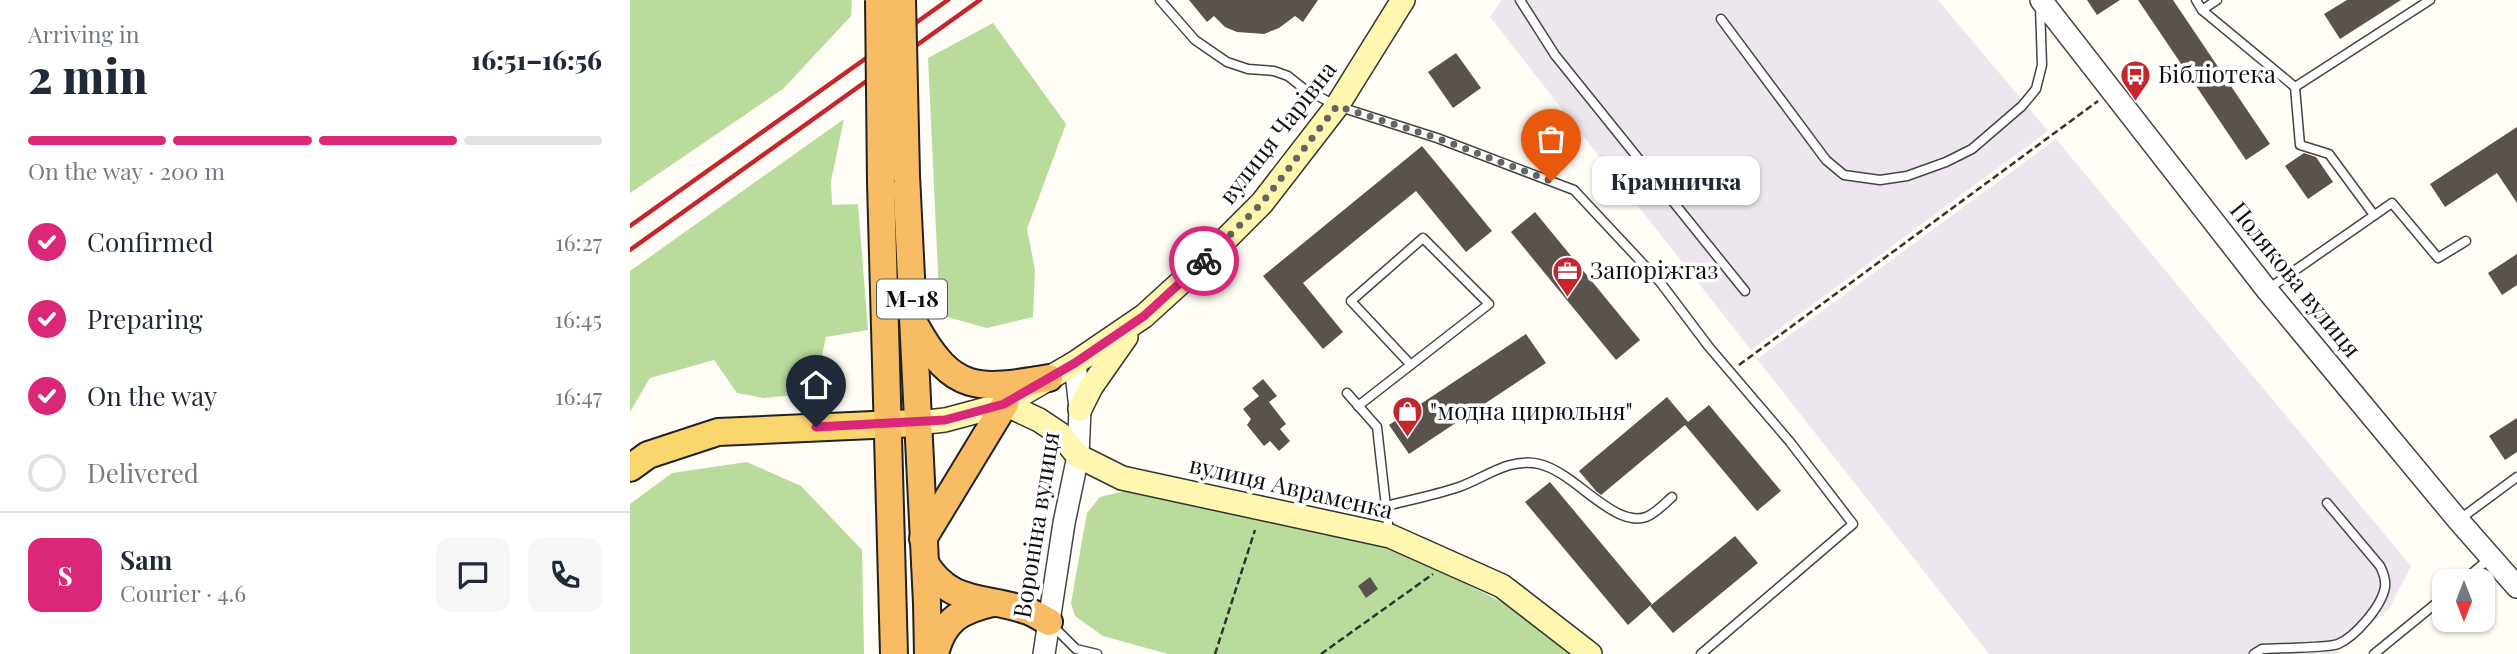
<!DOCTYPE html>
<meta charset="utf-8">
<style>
:root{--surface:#fff;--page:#f6f6f7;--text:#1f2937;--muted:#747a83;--line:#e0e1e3;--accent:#db2777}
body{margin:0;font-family:"Playfair Display",serif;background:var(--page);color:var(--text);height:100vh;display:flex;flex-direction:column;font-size:26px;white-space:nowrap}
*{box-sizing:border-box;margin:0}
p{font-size:23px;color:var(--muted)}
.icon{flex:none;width:38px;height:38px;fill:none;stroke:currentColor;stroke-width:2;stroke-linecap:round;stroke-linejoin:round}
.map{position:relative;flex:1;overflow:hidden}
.details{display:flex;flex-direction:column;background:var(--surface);width:630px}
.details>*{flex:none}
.needle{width:46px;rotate:180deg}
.fabs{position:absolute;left:1802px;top:569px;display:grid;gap:14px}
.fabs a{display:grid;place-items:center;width:63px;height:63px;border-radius:14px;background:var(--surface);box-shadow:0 2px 5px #0004;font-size:35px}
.pin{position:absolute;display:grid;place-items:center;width:60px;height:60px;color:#fff;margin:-72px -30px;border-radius:50% 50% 50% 0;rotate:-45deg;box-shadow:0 0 7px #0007}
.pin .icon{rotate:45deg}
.courier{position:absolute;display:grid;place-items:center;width:70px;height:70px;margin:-35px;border:5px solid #db2777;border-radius:50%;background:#fff;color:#222;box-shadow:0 2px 9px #0007}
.bubble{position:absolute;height:49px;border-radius:14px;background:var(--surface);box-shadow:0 2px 5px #0004;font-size:23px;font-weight:800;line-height:49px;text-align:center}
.summary em{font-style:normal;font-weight:800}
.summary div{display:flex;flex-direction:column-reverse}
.summary{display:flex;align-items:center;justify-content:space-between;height:119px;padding:0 28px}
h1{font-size:46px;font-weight:800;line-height:52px}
.bar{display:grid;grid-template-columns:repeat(4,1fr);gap:10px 7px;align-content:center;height:84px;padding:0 28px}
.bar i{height:9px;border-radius:5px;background:var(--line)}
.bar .active{background:var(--accent)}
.bar p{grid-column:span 4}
.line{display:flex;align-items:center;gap:18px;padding:0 28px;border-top:2px solid var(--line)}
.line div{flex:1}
.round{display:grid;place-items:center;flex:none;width:74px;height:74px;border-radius:14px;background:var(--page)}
ol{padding:0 28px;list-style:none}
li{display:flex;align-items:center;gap:21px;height:77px}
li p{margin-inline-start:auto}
li .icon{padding:7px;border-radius:50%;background:var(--accent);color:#fff;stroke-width:4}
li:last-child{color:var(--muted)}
li i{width:38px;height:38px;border:4px solid var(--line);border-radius:50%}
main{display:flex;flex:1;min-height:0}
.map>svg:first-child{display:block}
.industrial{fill:#eee6ef}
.forest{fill:#b9dc9c}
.building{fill:#5a524d}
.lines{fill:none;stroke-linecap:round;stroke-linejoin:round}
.service-casing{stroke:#444;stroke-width:11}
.tertiary-casing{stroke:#444;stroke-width:24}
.secondary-casing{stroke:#333;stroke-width:26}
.primary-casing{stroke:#222;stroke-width:30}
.trunk-casing{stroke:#222;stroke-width:30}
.path{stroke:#333;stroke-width:2.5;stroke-dasharray:7 3.5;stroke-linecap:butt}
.service{stroke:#fff;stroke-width:8}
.tertiary{stroke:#fff;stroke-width:21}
.secondary{stroke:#fff6b0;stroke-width:23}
.primary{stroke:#f9d66b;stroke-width:26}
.trunk{stroke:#f7bc64;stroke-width:26}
.rail{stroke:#c4262e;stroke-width:4.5}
.trunk-bridge-casing{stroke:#222;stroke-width:30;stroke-linecap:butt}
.trunk-bridge{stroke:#f7bc64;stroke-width:26}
.done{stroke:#646461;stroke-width:7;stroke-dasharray:0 12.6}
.route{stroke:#db2777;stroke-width:9}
.labels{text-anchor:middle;stroke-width:7;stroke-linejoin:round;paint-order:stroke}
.shield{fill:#fff;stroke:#585858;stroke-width:2}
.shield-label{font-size:23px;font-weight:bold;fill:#111}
.poi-label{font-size:24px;fill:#111;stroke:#fff;text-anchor:start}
.street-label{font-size:24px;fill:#111;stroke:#fff}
</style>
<main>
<section class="details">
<div class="summary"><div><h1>2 min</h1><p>Arriving in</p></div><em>16:51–16:56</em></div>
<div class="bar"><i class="active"></i><i class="active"></i><i class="active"></i><i></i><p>On the way · 200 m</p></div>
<ol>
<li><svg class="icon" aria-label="check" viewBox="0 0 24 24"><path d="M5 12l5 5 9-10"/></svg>Confirmed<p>16:27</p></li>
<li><svg class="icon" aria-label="check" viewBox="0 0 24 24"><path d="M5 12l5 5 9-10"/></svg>Preparing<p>16:45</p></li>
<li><svg class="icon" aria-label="check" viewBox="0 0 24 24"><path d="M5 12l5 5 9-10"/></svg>On the way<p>16:47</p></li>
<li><i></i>Delivered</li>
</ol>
<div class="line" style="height:126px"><b class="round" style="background:var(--accent);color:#fff">S</b><div><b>Sam</b><p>Courier · 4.6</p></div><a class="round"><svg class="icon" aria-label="chat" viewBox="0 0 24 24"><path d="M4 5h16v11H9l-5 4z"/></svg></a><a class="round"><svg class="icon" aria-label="phone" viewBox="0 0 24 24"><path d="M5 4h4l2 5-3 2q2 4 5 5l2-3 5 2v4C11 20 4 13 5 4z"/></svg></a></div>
</section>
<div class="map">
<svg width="1887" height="654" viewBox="0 0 1887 654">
<rect width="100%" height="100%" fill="#fffdf5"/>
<g class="industrial">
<polygon points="872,0 1308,0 1418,131 1121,350 860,17"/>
<polygon points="1426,139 1781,566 1759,609 1705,654 1359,654 1127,359"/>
</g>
<g class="forest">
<polygon points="0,0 222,0 221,16 153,89 0,193"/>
<polygon points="363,23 436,124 397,229 405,270 403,317 357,328 310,315 298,58"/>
<polygon points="214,119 201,181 202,205 228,204 238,330 196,337 184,393 134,398 107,393 84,360 20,378 0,412 0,271"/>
<polygon points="117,462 171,486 232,550 234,654 0,654 0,504 42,473"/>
<polygon points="499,490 762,547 882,607 941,654 538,654 473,636 445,616 441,603 457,513 470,497"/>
</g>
<g class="building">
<polygon points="559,0 688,0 673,22 665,16 649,28 634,34 607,32 595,27 584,16 577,22"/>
<polygon points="1457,0 1490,0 1467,15"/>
<polygon points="1508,0 1543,0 1640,144 1616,160"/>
<polygon points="1717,0 1771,0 1710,39 1694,14"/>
<polygon points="826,53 851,88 823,108 798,72"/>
<polygon points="1887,127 1887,203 1867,173 1815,207 1800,184"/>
<polygon points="792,146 862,231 836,252 786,191 673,283 713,332 693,349 633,276"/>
<polygon points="1674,153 1686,157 1703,182 1678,199 1655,166"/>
<polygon points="905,212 1010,340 986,360 881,232"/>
<polygon points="1887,254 1887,285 1872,295 1858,273"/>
<polygon points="896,334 916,363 779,454 759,425"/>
<polygon points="633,379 647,396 639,402 656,424 650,429 660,441 649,451 640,441 634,446 617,425 621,419 613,409 629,396 622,388"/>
<polygon points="1037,397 1058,422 1079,405 1151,491 1127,511 1055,425 971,495 966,491 949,471"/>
<polygon points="1887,418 1887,452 1875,460 1859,436"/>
<polygon points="920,482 1022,604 998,625 895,502"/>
<polygon points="1105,536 1128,563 1043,633 1020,606"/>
<polygon points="740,577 748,589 736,598 728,586"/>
</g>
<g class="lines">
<defs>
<g id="service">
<polyline points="530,0 565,40 597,62 618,69 644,71 658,76 673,88 707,106 807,138 944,190 1030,282 1079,347 1160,442 1223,524 1071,654"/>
<polyline points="890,0 925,55 1115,291"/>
<polyline points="1566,0 1572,10 1665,87 1670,145 1699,154 1744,215"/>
<polyline points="1572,10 1587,0"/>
<polyline points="1091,19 1196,160 1214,175 1250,180 1277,176 1316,162 1342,149 1392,106 1406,89 1412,65 1410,6"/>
<polyline points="1665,87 1800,0"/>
<polyline points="1638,289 1762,203 1808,258 1836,241"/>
<polyline points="717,393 747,427 759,533"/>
<polyline points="728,406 859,304 793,238 721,301 781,365"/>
<path d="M 756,506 C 780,500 805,495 829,487 C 855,478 879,457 909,464 C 945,472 983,528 1016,517 C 1025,514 1035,503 1042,497"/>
<polyline points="1830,519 1887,477"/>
<polyline points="1833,581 1860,558"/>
<polyline points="421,624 446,649 467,654"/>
<path d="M 1624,654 L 1632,649 C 1646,648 1699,648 1708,644 C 1725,637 1752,606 1755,587 C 1756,580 1753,572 1750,566 L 1697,503"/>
<polyline points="1744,654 1815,596"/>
</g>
<g id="tertiary">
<polyline points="1411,0 1637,290 1828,520 1887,587"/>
<polyline points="414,654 434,523 448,456 450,409 445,363"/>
</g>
<g id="secondary">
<polyline points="375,404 409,420 430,434 448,456 492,478 760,536 872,586 960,654"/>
<polyline points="450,409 461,387 496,337"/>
<polyline points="287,423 315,420 375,404 445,363 514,316 570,265 632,203 707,106 773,0"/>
</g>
<polyline id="primary" points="0,468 18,455 88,432 287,423"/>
<g id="trunk">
<polyline points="276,175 297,603 298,654"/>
<polyline points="251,182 264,654"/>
<path d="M 285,325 C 323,394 348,390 419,378"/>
<polyline points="293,539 375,404"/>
<path d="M 295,563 C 320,605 354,596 395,610 C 403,612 411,618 419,622"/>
<path d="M 305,654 C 313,620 331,610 362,603"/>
</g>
</defs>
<use href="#service" class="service-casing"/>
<use href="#tertiary" class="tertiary-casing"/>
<use href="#secondary" class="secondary-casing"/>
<use href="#primary" class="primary-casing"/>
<use href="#trunk" class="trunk-casing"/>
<g class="path">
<polyline points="1109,365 1468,101"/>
<polyline points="585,654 625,530"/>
<polyline points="691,654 803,574"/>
</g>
<use href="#service" class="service"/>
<use href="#tertiary" class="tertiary"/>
<use href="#secondary" class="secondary"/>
<use href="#primary" class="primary"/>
<use href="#trunk" class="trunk"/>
<g class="rail">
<polyline points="0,226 318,0"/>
<polyline points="0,250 350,0"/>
</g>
<defs>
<g id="trunk-bridge">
<polyline points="249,0 251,182"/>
<polyline points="272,0 276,175"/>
</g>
</defs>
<use href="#trunk-bridge" class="trunk-bridge-casing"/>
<use href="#trunk-bridge" class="trunk-bridge"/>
</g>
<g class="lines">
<polyline class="done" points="574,261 632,203 707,106 807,138 921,181"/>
<polyline class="route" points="186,427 315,420 374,404 445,363 514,316 574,261"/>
</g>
<defs>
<symbol id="bus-pin" viewBox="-11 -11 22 30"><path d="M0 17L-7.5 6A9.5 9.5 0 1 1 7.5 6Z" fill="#c4262e" stroke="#fff"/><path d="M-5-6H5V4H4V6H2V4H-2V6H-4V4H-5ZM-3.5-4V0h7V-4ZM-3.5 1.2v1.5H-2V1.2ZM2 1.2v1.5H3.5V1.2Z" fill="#fff"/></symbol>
<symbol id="office-pin" viewBox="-11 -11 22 30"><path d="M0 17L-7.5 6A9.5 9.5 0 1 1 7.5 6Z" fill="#c4262e" stroke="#fff"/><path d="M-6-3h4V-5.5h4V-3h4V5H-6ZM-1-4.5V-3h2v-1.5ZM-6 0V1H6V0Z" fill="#fff"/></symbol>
<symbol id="shop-pin" viewBox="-11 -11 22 30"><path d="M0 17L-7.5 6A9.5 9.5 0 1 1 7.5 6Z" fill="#c4262e" stroke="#fff"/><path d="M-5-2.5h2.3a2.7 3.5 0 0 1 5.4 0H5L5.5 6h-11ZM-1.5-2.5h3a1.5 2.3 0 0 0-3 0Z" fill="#fff"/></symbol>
</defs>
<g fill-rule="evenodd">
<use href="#bus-pin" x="1488" y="58" width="35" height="47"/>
<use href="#office-pin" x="920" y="254" width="35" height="47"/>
<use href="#shop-pin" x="760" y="394" width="35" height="47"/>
</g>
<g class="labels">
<rect class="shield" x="247" y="279.5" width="70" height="39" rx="5"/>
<g class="shield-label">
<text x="282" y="307">М-18</text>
</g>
<g class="poi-label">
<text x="1528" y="83">Бібліотека</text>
<text x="960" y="279">Запоріжгаз</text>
<text x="800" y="420">"модна цирюльня"</text>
</g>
<g class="street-label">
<text transform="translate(648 133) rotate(-52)" y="8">вулиця Чарівна</text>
<text transform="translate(1665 280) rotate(51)" y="8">Полякова вулиця</text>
<text transform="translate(661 488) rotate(13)" y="8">вулиця Авраменка</text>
<text transform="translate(407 525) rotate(-81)" y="8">Вороніна вулиця</text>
</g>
</g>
</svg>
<div class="fabs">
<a><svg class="needle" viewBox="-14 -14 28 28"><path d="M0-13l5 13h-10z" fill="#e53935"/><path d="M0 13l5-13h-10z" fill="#747a83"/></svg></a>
</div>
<div class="pin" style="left:921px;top:181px;background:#ea580c"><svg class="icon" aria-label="bag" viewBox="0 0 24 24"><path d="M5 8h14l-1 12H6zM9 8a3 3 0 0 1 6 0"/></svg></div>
<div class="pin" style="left:186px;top:427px;background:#1f2937"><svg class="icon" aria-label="home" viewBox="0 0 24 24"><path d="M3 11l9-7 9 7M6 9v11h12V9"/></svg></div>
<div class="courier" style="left:574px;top:261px"><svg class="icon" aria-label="bike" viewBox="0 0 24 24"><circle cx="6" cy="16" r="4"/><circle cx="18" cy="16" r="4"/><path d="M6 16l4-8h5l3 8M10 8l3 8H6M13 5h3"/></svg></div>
<div class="bubble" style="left:962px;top:156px;width:168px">Крамничка</div>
</div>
</main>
